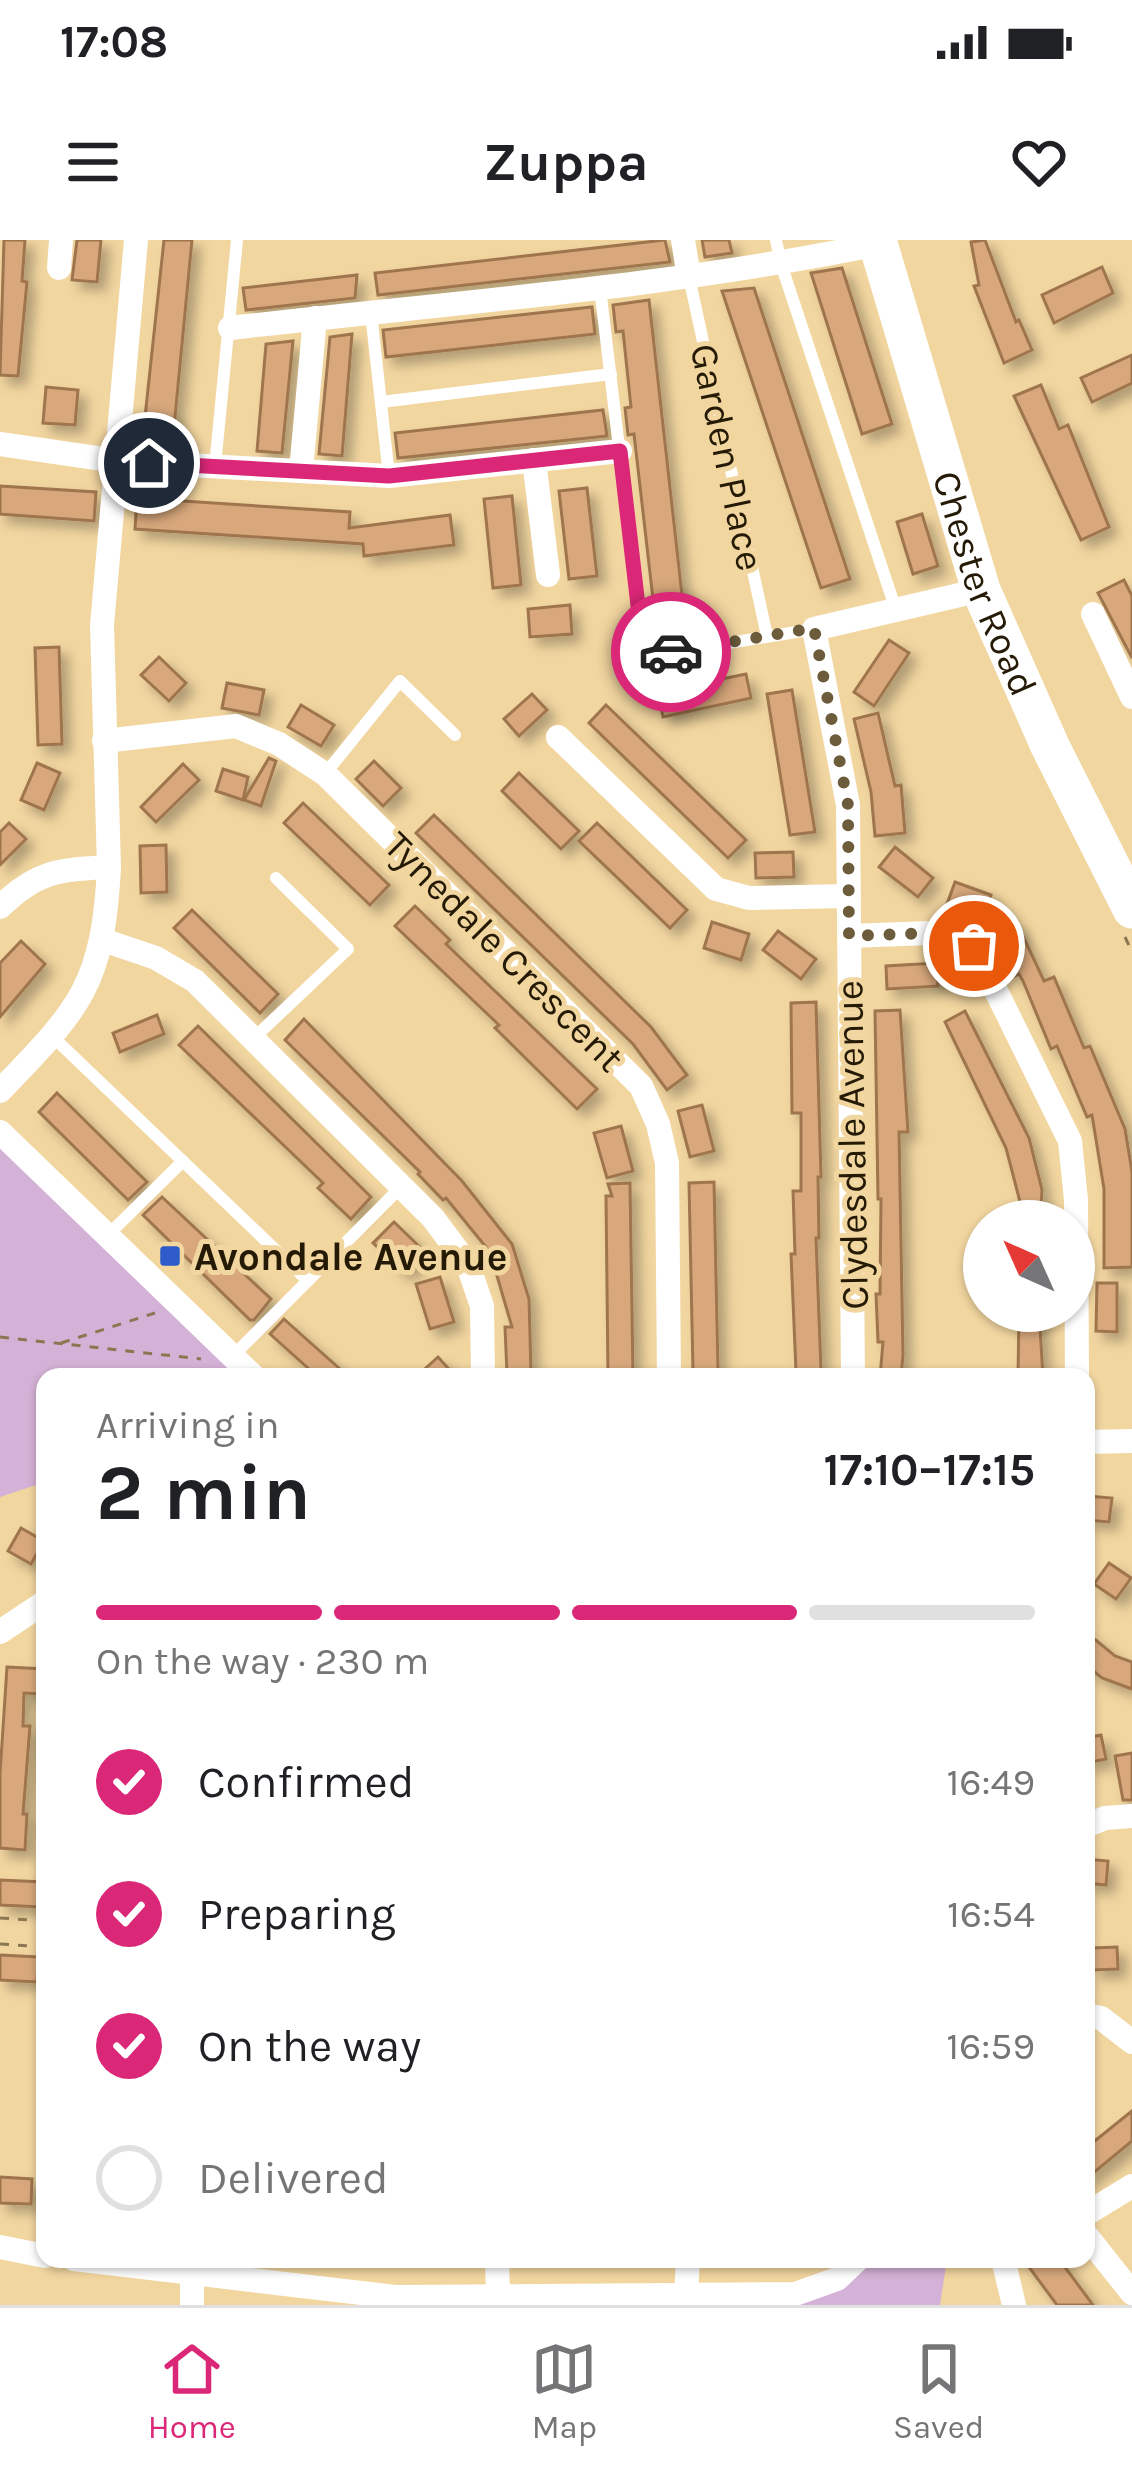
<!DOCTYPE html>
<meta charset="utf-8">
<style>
:root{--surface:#fff;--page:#f6f6f6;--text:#202124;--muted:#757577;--line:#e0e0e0;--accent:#db2777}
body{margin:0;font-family:Karla,sans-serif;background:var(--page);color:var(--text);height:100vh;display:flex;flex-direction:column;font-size:45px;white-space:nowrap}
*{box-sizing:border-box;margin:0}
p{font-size:39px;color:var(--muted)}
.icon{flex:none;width:66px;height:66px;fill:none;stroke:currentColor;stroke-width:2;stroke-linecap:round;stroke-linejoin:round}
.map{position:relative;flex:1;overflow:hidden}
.panel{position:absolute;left:36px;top:1128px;width:1059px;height:900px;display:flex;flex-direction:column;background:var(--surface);border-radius:24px;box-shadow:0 3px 9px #0004}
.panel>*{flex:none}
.needle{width:78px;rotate:315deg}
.buttons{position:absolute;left:963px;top:960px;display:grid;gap:24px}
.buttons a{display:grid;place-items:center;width:132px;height:132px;border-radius:50%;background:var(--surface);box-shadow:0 3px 9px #0004;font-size:60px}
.pin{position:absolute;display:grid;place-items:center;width:102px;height:102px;color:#fff;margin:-51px;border:6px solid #fff;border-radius:50%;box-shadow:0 3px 12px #0007}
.courier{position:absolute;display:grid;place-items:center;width:120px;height:120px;margin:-60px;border:9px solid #db2777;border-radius:50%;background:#fff;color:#222;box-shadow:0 3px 15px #0007}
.head em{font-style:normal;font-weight:700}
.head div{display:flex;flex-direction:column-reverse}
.head{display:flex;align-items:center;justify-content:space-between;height:204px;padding:0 60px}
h1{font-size:78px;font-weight:700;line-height:90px}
.bar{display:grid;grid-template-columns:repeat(4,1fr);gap:18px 12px;align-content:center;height:144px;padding:0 60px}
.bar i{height:15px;border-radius:9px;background:var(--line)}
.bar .current{background:var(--accent)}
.bar p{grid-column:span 4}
ol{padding:0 60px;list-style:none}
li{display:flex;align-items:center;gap:36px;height:132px}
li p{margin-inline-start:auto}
li .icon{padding:12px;border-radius:50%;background:var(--accent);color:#fff;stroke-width:4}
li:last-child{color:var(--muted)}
li i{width:66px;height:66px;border:6px solid var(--line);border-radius:50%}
.status{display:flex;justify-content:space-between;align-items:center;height:84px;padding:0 60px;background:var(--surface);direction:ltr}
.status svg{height:33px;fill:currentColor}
header{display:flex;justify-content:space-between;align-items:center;height:156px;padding:0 60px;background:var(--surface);font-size:54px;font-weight:700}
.menu{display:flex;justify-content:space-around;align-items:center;height:168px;border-top:3px solid var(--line);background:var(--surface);font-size:33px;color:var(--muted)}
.menu a{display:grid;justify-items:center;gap:6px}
.menu .current{color:var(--accent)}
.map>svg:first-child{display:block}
.green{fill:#d4b1d6}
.building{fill:#d8a87b;stroke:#9f754d;stroke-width:3;filter:url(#shadow)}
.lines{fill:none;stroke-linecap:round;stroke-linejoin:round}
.path{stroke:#8a7752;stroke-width:3;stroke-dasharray:9 9;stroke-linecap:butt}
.lane{stroke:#fff;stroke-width:12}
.street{stroke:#fff;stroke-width:24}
.primary{stroke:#fff;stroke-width:39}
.done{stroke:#6c5c3b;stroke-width:12;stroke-dasharray:0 21.6}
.route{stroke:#db2777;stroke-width:15}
.poi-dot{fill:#2d5bca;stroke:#f2d6a0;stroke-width:4.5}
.labels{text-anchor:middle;stroke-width:10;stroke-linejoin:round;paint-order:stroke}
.street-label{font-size:39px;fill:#241a05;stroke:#f2d6a0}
.poi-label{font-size:39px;font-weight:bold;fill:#241a05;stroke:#f2d6a0;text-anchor:start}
</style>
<div class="status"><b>17:08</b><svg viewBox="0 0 49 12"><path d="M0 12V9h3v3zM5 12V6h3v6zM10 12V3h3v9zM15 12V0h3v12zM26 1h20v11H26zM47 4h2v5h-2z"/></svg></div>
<header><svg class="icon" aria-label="menu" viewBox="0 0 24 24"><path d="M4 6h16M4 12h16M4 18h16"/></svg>Zuppa<svg class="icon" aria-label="heart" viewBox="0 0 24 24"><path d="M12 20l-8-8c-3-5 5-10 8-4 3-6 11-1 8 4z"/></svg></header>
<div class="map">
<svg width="1132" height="2065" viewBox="0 0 1132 2065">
<defs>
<filter id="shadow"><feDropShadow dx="8" dy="8" stdDeviation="6" flood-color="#0004"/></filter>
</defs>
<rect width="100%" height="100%" fill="#f2d6a0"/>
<g class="green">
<polygon points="0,892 240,1123 227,1137 45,1137 45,1242 0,1257"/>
<polygon points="858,2019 947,2019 940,2065 797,2065"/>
</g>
<g class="building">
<polygon points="4,0 25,0 22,41 27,42 18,136 0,135"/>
<polygon points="77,0 101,0 97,42 72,40"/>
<polygon points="164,0 192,0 172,208 142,205"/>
<polygon points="665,0 670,22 378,55 375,33"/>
<polygon points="702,0 729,0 732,13 705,17"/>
<polygon points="985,0 1016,82 1019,80 1032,110 1004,123 974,46 979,45 971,2"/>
<polygon points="1102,27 1113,53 1054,83 1042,55"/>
<polygon points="842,28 892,184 862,194 811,33"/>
<polygon points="357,35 355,58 246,70 243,48"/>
<polygon points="754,48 850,339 821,348 722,51"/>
<polygon points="649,60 685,382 656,385 634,194 628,195 625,168 631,167 623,91 616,92 613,65"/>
<polygon points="592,67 595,94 386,117 383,90"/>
<polygon points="352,94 342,216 319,214 330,97"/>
<polygon points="293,101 282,213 257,211 266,104"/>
<polygon points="1132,115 1132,143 1092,162 1081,138"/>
<polygon points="1041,145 1059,189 1068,185 1109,287 1081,300 1014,156"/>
<polygon points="46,147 78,150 75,185 43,183"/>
<polygon points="603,170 607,196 398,218 395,193"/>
<polygon points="0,246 96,252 94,281 0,274"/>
<polygon points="587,248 597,336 569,339 559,251"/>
<polygon points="512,256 521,345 493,348 484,259"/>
<polygon points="137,258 350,272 349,288 450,275 454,305 364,316 363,304 135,289"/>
<polygon points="922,274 938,326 913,334 897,282"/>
<polygon points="1124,340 1132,356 1132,418 1098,353"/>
<polygon points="570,365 572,394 530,397 528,369"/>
<polygon points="889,400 909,413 874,466 854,452"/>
<polygon points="59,407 62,504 38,505 35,408"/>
<polygon points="159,417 186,443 169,461 141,435"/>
<polygon points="746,434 751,458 663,477 658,452"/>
<polygon points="227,443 264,450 259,475 222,468"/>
<polygon points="792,450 815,592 790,595 767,454"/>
<polygon points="532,454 547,470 519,496 504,479"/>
<polygon points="301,465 334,485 321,506 288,487"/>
<polygon points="606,465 746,600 728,618 589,483"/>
<polygon points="878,473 895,546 901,545 905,593 875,596 871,552 854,479"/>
<polygon points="269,518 276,521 261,566 244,560"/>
<polygon points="374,521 401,548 383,566 356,539"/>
<polygon points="37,523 60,533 44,570 21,560"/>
<polygon points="183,524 199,540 156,582 141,567"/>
<polygon points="223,529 248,537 243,560 216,551"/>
<polygon points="519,533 579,591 561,609 502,551"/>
<polygon points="303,563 389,645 370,665 284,583"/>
<polygon points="434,575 651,787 687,835 667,850 633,804 416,593"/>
<polygon points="9,583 26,599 0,625 0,592"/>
<polygon points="597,583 687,670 670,688 579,601"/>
<polygon points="166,605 167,652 141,653 140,606"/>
<polygon points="895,607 933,638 918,657 879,627"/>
<polygon points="793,612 794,637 756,638 755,613"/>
<polygon points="955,642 991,655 982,678 947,664"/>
<polygon points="415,666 450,700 446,704 597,849 577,869 495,788 499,785 395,686"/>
<polygon points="192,670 278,754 260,773 174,688"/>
<polygon points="712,682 749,694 741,720 704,708"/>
<polygon points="1017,683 1044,741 1054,737 1084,808 1090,806 1125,889 1132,932 1132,1027 1104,1028 1104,949 1092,875 1087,877 1057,806 1051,809 1023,741 1019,734 1015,736 994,694"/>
<polygon points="778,691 816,719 801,739 763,710"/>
<polygon points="21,701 45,724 0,777 0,723"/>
<polygon points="937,723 938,746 887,749 886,726"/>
<polygon points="816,762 821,937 818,937 819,998 816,998 821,1130 796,1131 791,1014 795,1014 793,951 801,951 801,873 792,873 791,763"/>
<polygon points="900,770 908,892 899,892 903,1115 901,1137 880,1137 883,1102 878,1102 876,1054 880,1054 881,959 878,959 875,771"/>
<polygon points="965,771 1029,898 1042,950 1040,981 1025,981 1006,908 945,782"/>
<polygon points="157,775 164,794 120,812 113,793"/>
<polygon points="304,779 462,941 512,1004 529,1059 531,1133 507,1134 505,1087 512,1087 490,1012 446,958 443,960 418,934 420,932 285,800"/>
<polygon points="198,786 371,957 351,979 318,948 323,943 179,805"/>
<polygon points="57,853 147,942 128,960 39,872"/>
<polygon points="702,865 714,911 690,917 678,871"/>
<polygon points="621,886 633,931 607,938 594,893"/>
<polygon points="714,942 718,1130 693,1131 689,943"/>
<polygon points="630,943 633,1137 608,1137 606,956 612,956 608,944"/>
<polygon points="162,957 271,1059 254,1080 250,1080 143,975"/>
<polygon points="394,982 425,1012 405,1033 373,1003"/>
<polygon points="440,1037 454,1082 430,1089 416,1044"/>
<polygon points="1097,1043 1117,1043 1117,1092 1096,1091"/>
<polygon points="1019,1071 1039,1071 1043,1137 1018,1137"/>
<polygon points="284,1079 304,1097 349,1137 318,1137 270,1094"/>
<polygon points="438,1117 456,1137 416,1137"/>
<polygon points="1087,1256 1112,1258 1109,1282 1086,1280"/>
<polygon points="21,1288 44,1301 31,1324 8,1311"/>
<polygon points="1109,1323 1131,1338 1116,1359 1094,1344"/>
<polygon points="1086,1392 1115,1416 1132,1422 1132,1449 1102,1438 1086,1425"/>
<polygon points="7,1427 45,1429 45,1454 24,1453 23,1486 30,1486 23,1574 27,1574 25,1610 0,1608 0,1534"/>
<polygon points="1101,1495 1106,1519 1086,1523 1086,1498"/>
<polygon points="1132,1513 1132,1560 1123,1560 1115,1516"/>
<polygon points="1086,1619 1108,1621 1106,1645 1086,1643"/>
<polygon points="0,1640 43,1642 42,1667 0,1665"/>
<polygon points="1117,1707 1118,1729 1093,1730 1092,1708"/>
<polygon points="0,1715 38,1717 37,1742 0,1740"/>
<polygon points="1132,1871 1132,1901 1086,1939 1086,1908"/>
<polygon points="0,1937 32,1939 31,1964 0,1963"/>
<polygon points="1023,2019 1059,2019 1093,2065 1057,2065"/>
</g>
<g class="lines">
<g class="path">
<polyline points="1125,697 1132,712"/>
<polyline points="0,1097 201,1119"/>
<polyline points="61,1103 155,1073"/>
<polyline points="0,1678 45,1681"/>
<polyline points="0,1704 45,1707"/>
</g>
<g class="lane">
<polyline points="776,0 781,24 896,370"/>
<polyline points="689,37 767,396"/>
<polyline points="600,48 644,417 814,389"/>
<polyline points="371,73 389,236"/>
<polyline points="381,162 611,134"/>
<polyline points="215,226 237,0"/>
<polyline points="325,534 400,441 455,495"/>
<polyline points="52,796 308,1041"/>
<polyline points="254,798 348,709 276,638"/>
<polyline points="107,996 183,921"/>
<polyline points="233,1116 401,947"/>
</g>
<g class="street">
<polyline points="683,0 689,37"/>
<polyline points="59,28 61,0"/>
<path d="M 230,88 C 446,63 665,48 878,4"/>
<polyline points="0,204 117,221 389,236 620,211"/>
<polyline points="534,220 548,335"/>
<polyline points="301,231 315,78"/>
<polyline points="1093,374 1132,457"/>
<polyline points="558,497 716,649 749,658 849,656"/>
<polyline points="104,501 236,486 279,504 325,534 641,846 658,884 667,923 669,1137"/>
<path d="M 0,667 C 38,630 59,630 109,627 L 102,385 L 136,0"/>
<polyline points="849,696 957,692 974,706 1070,901 1076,960 1077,1137"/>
<polyline points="103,700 156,718 195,741 433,978 468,1025 482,1066 483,1137"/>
<path d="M 0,851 C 80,768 103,746 109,627"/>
<polyline points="0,892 254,1137"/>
<polyline points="853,1137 848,565 814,389 981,350"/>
<polyline points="1086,1202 1132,1201"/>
<polyline points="0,1392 45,1362"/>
<polyline points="1086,1586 1105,1578 1132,1576"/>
<polyline points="1086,1775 1101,1778 1132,1802"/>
<polyline points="1086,1974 1132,1946"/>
<polyline points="1086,1995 1132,2053"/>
<polyline points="0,2007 45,2016"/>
<polyline points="74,2019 395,2057 795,2054 837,2039 858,2019"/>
<polyline points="497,2019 498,2056"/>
<polyline points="1003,2019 1014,2065"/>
<polyline points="192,2033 192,2065"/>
<polyline points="686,2055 688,2019"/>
</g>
<path class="primary" id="s1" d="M 877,0 L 981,350 L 1050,506 L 1132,669"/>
</g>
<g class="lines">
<polyline class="done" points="671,412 814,388 848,565 849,696 957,692 974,706"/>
<polyline class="route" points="149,223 389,236 620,211 644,417 671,412"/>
</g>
<rect class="poi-dot" x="158" y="1004" width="24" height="24" rx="6"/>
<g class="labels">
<g class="street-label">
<text transform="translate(728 217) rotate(78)" y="14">Garden Place</text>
<text dy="14" stroke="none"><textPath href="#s1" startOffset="360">Chester Road</textPath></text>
<text transform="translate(505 711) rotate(45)" y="14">Tynedale Crescent</text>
<text transform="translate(851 905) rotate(-91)" y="14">Clydesdale Avenue</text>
</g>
<g class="poi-label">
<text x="194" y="1030">Avondale Avenue</text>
</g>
</g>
</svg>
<div class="buttons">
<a><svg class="needle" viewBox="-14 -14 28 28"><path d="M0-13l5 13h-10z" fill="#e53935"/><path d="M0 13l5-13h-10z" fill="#757577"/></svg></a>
</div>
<div class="pin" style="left:974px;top:706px;background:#ea580c"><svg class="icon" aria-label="bag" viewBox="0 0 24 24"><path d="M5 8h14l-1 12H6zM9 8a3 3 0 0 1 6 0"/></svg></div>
<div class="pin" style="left:149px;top:223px;background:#1f2937"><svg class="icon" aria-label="home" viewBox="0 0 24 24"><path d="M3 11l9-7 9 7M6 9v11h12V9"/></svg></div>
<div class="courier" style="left:671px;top:412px"><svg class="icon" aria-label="car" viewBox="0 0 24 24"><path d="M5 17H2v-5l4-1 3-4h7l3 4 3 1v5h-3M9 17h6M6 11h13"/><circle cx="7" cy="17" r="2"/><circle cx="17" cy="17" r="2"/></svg></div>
<section class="panel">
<div class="head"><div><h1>2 min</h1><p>Arriving in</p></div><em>17:10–17:15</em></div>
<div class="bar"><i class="current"></i><i class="current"></i><i class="current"></i><i></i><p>On the way · 230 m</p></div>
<ol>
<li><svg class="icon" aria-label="check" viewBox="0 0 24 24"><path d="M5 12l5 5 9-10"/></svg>Confirmed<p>16:49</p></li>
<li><svg class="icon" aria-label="check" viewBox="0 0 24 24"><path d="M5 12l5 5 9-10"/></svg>Preparing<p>16:54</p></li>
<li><svg class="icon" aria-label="check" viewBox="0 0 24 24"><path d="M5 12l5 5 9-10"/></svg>On the way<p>16:59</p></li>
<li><i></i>Delivered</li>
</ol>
</section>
</div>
<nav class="menu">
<a class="current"><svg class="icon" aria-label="home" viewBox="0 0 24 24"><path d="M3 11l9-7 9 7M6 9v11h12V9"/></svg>Home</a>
<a><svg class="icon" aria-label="map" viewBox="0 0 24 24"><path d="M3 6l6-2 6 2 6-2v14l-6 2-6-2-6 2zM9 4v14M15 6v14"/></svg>Map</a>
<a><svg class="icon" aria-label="saved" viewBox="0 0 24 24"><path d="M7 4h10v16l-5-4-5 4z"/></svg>Saved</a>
</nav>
